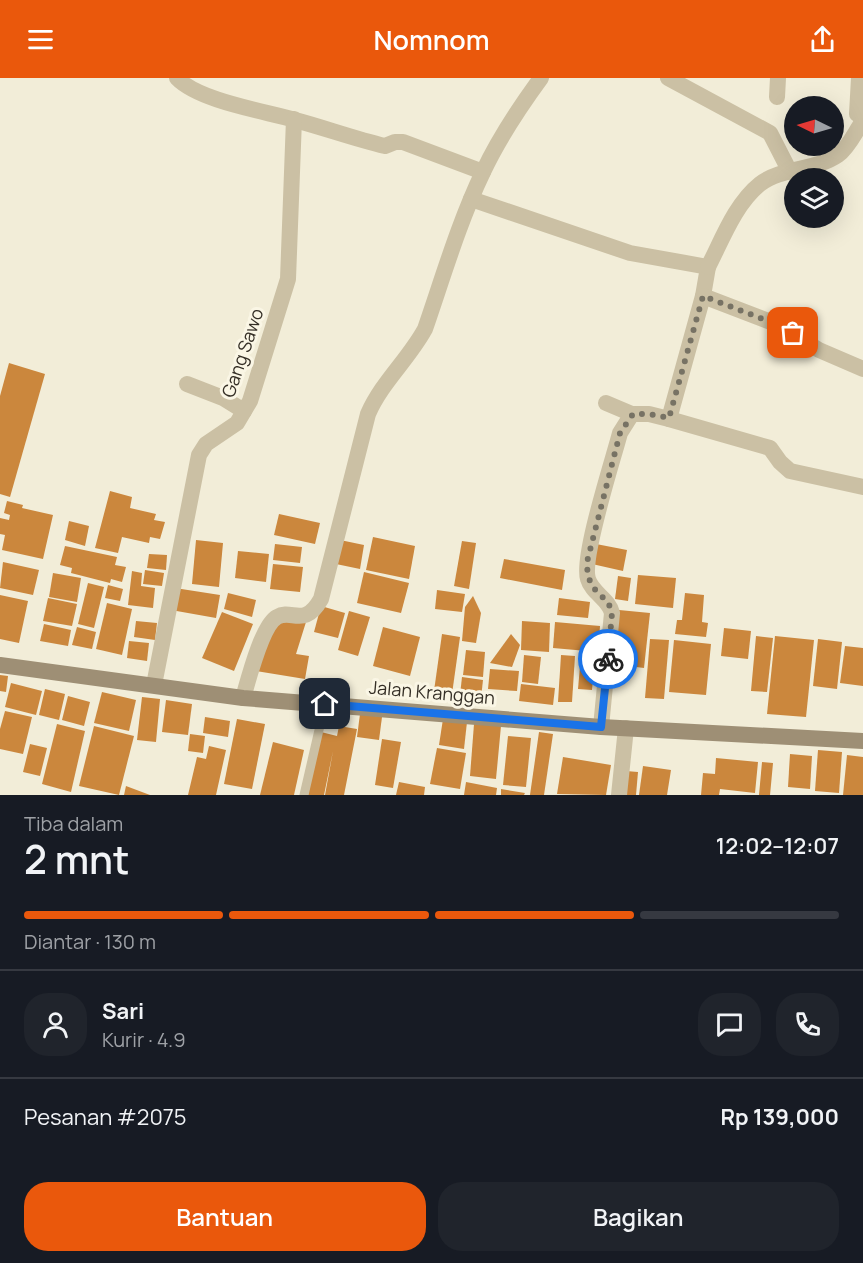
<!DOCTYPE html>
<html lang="id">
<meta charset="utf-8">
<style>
:root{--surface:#171b24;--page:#20242c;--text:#f1f3f6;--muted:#9ea1a6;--line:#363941;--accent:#ea580c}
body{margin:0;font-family:Manrope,sans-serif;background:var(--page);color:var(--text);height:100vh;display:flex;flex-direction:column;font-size:22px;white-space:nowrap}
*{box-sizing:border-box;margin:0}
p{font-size:20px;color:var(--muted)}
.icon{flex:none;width:33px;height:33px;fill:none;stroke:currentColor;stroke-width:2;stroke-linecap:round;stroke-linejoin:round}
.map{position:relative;height:717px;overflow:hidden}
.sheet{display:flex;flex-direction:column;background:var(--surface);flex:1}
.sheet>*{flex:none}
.needle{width:39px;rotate:275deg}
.fabs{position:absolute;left:784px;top:18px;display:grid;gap:12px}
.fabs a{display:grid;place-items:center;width:60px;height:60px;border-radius:50%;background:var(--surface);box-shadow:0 6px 24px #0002;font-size:30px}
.pin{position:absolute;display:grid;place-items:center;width:51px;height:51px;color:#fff;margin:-26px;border-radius:12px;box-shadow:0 3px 9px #0006}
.courier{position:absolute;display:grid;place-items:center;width:60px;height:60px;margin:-30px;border:4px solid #1a73e8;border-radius:50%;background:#fff;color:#222;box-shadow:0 2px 8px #0007}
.headline em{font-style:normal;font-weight:600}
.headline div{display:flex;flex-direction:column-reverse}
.headline{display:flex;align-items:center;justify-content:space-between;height:102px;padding:0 24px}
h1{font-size:39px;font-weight:600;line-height:45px}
.bar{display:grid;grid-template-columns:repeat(4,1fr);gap:9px 6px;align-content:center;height:72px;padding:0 24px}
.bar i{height:8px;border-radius:4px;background:var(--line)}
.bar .current{background:var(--accent)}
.bar p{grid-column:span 4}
.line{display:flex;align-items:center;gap:15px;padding:0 24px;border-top:2px solid var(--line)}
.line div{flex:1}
.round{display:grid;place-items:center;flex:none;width:63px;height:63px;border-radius:24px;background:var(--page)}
.button{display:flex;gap:12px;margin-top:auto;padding:12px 24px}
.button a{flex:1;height:69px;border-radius:24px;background:var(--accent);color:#fff;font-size:24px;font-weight:600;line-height:69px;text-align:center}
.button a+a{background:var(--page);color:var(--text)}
header{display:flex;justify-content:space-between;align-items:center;height:78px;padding:0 24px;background:var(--accent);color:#fff;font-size:27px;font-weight:600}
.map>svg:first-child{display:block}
.building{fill:#cb873d}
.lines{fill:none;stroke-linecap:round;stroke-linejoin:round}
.service{stroke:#cbc0a4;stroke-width:9}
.minor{stroke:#cbc0a4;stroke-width:16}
.secondary{stroke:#9e8f75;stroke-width:16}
.done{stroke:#777264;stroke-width:6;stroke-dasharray:0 10.8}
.route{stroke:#1a73e8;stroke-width:8}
.labels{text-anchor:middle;stroke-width:6;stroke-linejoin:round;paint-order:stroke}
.street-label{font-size:18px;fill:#352f26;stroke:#faf6e5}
</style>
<header><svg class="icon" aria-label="menu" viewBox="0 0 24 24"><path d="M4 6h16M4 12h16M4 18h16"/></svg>Nomnom<svg class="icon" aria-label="share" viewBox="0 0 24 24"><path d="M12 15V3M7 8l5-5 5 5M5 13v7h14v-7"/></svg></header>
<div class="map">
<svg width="863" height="717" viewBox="0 0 863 717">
<rect width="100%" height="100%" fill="#f2edd8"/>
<g class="building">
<polygon points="9,285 45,296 10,419 0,416 0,318"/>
<polygon points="110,413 132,419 130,430 156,436 154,442 165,444 160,461 150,459 149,465 122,459 118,475 95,470"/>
<polygon points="7,423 23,427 22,430 53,437 43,481 2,472 5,457 0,456 0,440 9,442 10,437 4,435"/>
<polygon points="279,436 320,445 315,466 274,457"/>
<polygon points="69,443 89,448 85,468 65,462"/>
<polygon points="373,459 415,468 409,501 366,492"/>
<polygon points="196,462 223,465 219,509 192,506"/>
<polygon points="340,462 364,467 360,491 336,486"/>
<polygon points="462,463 476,465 469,511 454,508"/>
<polygon points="275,466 302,469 300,485 273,482"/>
<polygon points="596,466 627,472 623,493 592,486"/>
<polygon points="65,468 117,479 115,487 126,489 122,504 111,501 110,505 71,495 72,490 60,487"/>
<polygon points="238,473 269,476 266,504 235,500"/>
<polygon points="149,476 167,477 166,492 147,490"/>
<polygon points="504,481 565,492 562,512 500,500"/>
<polygon points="3,484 39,492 33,517 0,510"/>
<polygon points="273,486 303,489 300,514 270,511"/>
<polygon points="145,492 164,495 162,508 143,506"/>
<polygon points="132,493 142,495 141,508 155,510 153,530 128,527"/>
<polygon points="364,494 409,505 401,535 357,525"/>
<polygon points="53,495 81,500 77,524 49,519"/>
<polygon points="638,497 676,500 673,530 635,526"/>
<polygon points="618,498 631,500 628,523 615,521"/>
<polygon points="88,505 104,509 94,550 78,546"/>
<polygon points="108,507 123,511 120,523 105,520"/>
<polygon points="175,510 220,517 216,540 171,532"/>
<polygon points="437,512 465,516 462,534 435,531"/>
<polygon points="228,515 256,522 252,539 224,531"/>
<polygon points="685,515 704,517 702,544 708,545 706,559 675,556 677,542 682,542"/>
<polygon points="0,517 28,523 19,565 0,561"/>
<polygon points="473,518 481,535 476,565 462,563 465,529"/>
<polygon points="48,520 77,526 72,548 43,543"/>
<polygon points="559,520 590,524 588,540 557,537"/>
<polygon points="107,525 132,531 122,577 96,571"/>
<polygon points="321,528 345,535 338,560 314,554"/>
<polygon points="619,532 650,535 644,590 613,586"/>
<polygon points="349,533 370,539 358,578 338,572"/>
<polygon points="222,534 253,546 234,593 202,580"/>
<polygon points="279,540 306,544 296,576 309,578 305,601 256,593"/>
<polygon points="136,543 157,545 155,562 134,559"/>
<polygon points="522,543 550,545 549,574 521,572"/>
<polygon points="555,544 600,548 598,574 553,570"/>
<polygon points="44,546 71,552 68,568 40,563"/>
<polygon points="77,549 96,554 92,571 72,567"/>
<polygon points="383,549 420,559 410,598 373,588"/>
<polygon points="724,550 751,553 748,581 721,578"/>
<polygon points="442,556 460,559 452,616 434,613"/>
<polygon points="511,556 520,567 512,589 490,585"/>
<polygon points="756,558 773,560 767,614 751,613"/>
<polygon points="775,558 814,562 806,639 767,636"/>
<polygon points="650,561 669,562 664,621 645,620"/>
<polygon points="818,561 842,564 837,611 813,608"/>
<polygon points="674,562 711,566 706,617 669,614"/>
<polygon points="129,563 149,565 147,583 127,580"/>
<polygon points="845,568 863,570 863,608 840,605"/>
<polygon points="466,572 485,574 483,599 463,597"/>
<polygon points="524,577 541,579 538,606 522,604"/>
<polygon points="561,577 575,578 572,624 558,624"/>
<polygon points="581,577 595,578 592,612 578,611"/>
<polygon points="490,591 519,593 517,613 488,611"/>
<polygon points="0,597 8,598 6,614 0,613"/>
<polygon points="462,599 483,602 481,620 460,617"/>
<polygon points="11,605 42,613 36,637 5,629"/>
<polygon points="521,606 555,610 553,627 519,623"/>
<polygon points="45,611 65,616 59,642 39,637"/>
<polygon points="102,614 136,622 129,653 94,645"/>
<polygon points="68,618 90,624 84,648 62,642"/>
<polygon points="142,619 160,621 156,664 137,662"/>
<polygon points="166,622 192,626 188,657 162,654"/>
<polygon points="5,633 32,639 23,676 0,671 0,651"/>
<polygon points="360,636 382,639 379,662 357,659"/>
<polygon points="205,639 230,643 228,659 203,655"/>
<polygon points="237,641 265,646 252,711 224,706"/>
<polygon points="443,641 467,644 464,671 439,667"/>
<polygon points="57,646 85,653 71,714 42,706"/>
<polygon points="474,646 501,648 496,701 470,698"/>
<polygon points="94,648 134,658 119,717 79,708"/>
<polygon points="339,648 357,651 344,717 325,717 333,673 324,717 308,717 321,654 337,658"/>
<polygon points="539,654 553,656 544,717 530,717"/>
<polygon points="190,656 205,658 203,675 188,673"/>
<polygon points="508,658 531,660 526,709 503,707"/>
<polygon points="382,661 401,664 393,710 375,707"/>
<polygon points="273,664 304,672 294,717 260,717"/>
<polygon points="30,666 47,670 40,698 23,694"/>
<polygon points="209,668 226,672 216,717 188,717 197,679 206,681"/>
<polygon points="437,670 466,675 460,711 430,706"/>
<polygon points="818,672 842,674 839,715 815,713"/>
<polygon points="790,676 812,678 810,711 788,709"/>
<polygon points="847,677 863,679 863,717 843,717"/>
<polygon points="563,679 611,687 606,717 557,716"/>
<polygon points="716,680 758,684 755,715 720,711 719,717 701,717 703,695 715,696"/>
<polygon points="762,684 773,685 770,717 759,717"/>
<polygon points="643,688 671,692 667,717 639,717"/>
<polygon points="626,693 638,694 636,717 623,717"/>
<polygon points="399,704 425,709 424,717 396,717"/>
<polygon points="466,704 497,710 496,717 464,717"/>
<polygon points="126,708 150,717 124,717"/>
<polygon points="501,711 525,715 524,717 501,717"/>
</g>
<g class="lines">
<polyline class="service" points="304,717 325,626"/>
<g class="minor">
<path d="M 177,0 C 199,23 264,33 295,42 C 325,50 355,61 385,68 L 395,64 L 403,64 L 483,94"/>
<polyline points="668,0 770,55 790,94"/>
<polyline points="777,19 778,0"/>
<polyline points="857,36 859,0"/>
<path d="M 471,121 L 630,175 L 708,189 L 703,218 L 669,341 L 649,336 L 632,336 L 620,355 C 613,382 581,480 588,501 C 592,515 609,521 612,535 L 601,649"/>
<path d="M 708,189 C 722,162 735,126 760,106 C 782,89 815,93 838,77 C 849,69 855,54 863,43"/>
<polyline points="703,218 776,246 819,272 863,291"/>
<polyline points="187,306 223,320 244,333"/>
<polyline points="606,325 632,336"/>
<polyline points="669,341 770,370 780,384 790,393 863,409"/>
<polyline points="154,607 199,377 206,366 237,345 250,323 288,201 294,41"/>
<path d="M 243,620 C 248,603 262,547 277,539 C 292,530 304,551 321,521 L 368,336 C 382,304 408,282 425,251 C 443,199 459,144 483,94 C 499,60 519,30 541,0"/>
<polyline points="619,717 626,650"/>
</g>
<polyline class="secondary" points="0,587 243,620 601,649 863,663"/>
</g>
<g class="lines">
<path class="done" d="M 608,581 L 612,535 C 607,513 587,519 587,484 L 620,355 L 633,336 L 649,336 L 669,340 L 703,218 L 776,246 L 793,255"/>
<polyline class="route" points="325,626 601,649 608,581"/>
</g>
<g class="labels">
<g class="street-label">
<text transform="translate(243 275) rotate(-71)" y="6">Gang Sawo</text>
<text transform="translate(432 615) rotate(5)" y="6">Jalan Kranggan</text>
</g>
</g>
</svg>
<div class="fabs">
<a><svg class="needle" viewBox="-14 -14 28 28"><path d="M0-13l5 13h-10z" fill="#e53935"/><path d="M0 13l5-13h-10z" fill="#9ea1a6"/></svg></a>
<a><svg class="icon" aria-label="layers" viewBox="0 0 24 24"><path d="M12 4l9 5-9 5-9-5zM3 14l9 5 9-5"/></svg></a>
</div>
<div class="pin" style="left:793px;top:255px;background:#ea580c"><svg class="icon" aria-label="bag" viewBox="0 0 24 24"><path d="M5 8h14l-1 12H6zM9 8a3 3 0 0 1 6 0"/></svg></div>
<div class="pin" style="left:325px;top:626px;background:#1f2937"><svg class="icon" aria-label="home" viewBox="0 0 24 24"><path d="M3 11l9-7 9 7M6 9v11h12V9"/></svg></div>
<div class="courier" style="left:608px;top:581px"><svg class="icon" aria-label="bike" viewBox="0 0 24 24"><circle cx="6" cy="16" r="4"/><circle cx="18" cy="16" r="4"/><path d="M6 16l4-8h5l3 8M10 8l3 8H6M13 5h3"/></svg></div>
</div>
<section class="sheet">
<div class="headline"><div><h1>2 mnt</h1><p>Tiba dalam</p></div><em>12:02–12:07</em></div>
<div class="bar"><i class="current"></i><i class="current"></i><i class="current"></i><i></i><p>Diantar · 130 m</p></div>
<div class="line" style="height:108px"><a class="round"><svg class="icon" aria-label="person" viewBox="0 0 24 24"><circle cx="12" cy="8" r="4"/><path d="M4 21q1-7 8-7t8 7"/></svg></a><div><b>Sari</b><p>Kurir · 4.9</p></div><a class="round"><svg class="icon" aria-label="chat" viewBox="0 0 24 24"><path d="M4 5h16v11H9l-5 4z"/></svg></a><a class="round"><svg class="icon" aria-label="phone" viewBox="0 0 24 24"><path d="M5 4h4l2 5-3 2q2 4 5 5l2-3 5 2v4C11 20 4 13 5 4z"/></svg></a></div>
<div class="line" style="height:78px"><div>Pesanan #2075</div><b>Rp 139,000</b></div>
<div class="button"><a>Bantuan</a><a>Bagikan</a></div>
</section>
